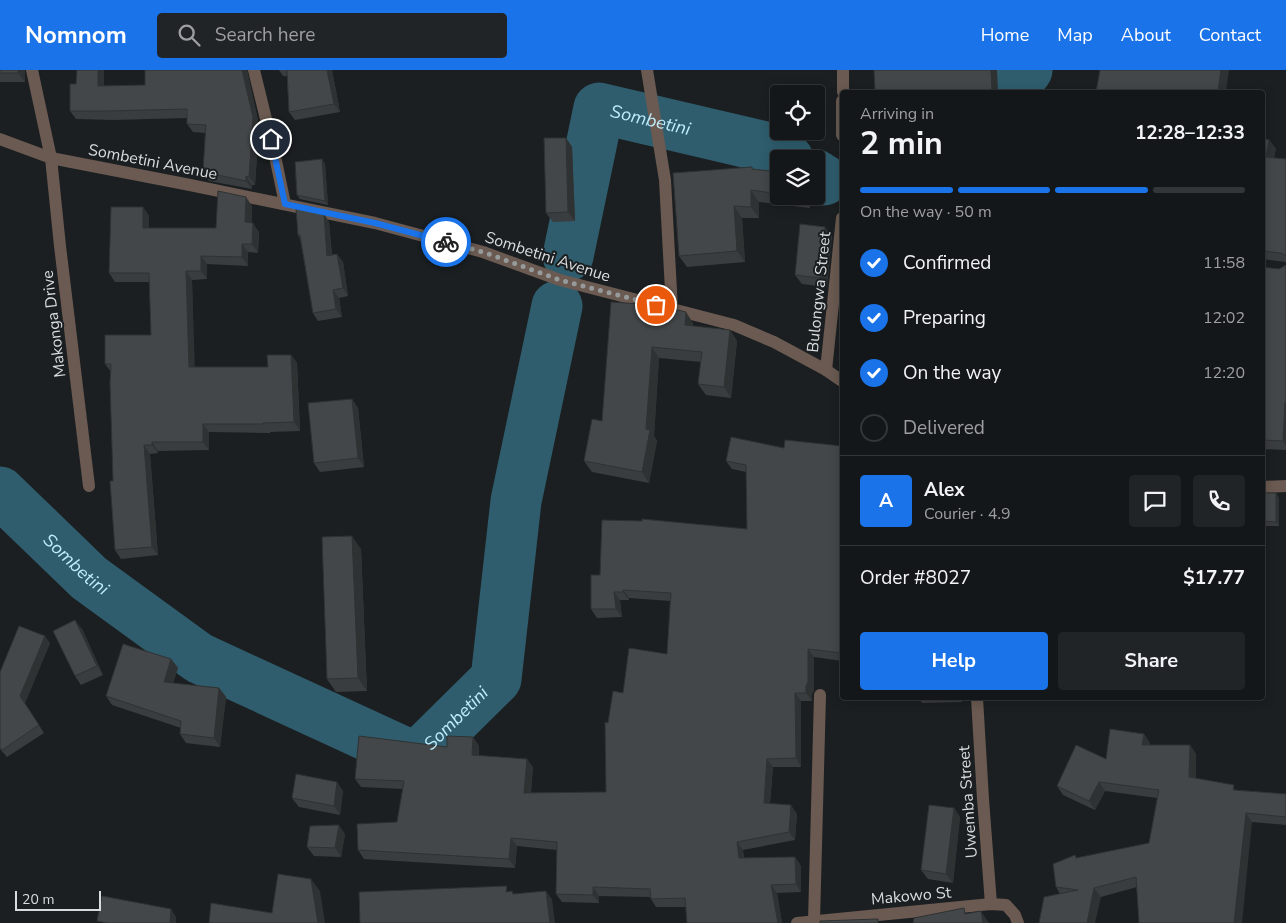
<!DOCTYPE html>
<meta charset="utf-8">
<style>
:root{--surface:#141719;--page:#212426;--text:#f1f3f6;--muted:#9d9fa2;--line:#333638;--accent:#1a73e8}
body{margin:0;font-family:"Nunito Sans",sans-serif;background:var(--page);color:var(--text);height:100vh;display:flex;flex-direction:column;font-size:19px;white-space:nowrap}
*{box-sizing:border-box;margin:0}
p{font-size:16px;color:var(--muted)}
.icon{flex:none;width:28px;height:28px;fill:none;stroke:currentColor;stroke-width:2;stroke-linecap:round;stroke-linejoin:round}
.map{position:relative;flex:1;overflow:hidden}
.drawer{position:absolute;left:840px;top:20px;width:425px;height:610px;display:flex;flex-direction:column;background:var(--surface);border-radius:5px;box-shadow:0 2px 12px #0003,0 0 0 1px var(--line)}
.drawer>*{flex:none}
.tools{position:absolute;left:770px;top:15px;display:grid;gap:10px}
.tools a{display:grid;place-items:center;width:55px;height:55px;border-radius:5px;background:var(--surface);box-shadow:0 2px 12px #0003,0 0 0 1px var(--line);font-size:25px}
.scale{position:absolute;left:15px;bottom:12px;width:86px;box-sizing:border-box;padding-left:5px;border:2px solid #d9dcdd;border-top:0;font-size:14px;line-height:18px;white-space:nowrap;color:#d9dcdd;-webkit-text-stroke:4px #1b1f21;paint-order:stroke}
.pin{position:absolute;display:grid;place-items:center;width:42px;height:42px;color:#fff;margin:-21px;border:2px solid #fff;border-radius:50%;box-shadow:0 1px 5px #0007}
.courier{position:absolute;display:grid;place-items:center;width:50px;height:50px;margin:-25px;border:4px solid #1a73e8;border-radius:50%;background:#fff;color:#222;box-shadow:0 1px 6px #0007}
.headline em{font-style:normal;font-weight:700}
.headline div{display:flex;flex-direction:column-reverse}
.headline{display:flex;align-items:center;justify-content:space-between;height:85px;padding:0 20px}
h1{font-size:32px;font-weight:700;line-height:38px}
.bar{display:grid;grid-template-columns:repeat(4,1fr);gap:8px 5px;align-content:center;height:60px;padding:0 20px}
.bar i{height:6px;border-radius:4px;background:var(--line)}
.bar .on{background:var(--accent)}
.bar p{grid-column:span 4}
.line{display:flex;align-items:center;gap:12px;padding:0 20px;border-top:1px solid var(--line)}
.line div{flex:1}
.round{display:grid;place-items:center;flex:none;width:52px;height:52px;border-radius:5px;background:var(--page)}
ol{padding:0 20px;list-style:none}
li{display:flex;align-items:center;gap:15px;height:55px}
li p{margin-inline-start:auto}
li .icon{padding:5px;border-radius:50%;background:var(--accent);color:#fff;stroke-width:4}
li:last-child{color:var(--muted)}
li i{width:28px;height:28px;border:2px solid var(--line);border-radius:50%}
.primary-button{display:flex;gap:10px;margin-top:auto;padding:10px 20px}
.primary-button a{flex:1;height:58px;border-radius:5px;background:var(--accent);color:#fff;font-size:20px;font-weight:700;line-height:58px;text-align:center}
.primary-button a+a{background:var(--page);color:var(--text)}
header{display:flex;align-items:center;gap:30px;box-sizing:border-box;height:70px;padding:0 25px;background:var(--accent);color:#fff}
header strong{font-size:24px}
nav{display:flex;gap:28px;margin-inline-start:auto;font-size:18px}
.search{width:350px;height:45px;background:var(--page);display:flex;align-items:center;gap:12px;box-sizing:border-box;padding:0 18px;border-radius:5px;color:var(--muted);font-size:19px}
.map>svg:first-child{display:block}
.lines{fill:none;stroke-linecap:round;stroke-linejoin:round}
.river{stroke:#2f5d6d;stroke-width:51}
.street{stroke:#6a5a51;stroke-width:12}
.wall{fill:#3a3d3f}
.shaded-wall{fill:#2f3233}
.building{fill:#434749;stroke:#2f3233}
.done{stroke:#969a9b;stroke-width:5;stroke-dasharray:0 9}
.route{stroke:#1a73e8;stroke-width:6}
.labels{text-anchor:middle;stroke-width:4;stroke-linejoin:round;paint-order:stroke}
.street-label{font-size:16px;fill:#d9dcdd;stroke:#1b1f21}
.water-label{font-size:18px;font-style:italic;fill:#bfecfd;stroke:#1b1f21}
</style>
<header>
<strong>Nomnom</strong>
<div class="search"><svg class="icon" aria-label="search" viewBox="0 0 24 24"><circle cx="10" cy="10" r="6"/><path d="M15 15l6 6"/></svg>Search here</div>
<nav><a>Home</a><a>Map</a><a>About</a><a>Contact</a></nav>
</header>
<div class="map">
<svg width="1286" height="853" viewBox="0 0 1286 853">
<rect width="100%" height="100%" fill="#1b1f21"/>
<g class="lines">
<g class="river">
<polyline points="1010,22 1027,0"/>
<polyline points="816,105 824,110"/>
<path id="s1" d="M 568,186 L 599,38 L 770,78 L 788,89"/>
<path id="s2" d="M 0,422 L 89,508 L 199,588 L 416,688 L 496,609 L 516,431 L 557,236"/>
</g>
<g class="street">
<polyline points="32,0 51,88 60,176 89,416"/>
<polyline points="254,0 275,86 285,134"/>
<polyline points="647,0 665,110 672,239"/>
<polyline points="843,22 843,0"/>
<polyline points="842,31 842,65"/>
<polyline points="0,69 51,88 190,115 375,153 483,182 560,210 734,255 774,272 826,300 842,311"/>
<polyline points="826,300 842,148"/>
<polyline points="1262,417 1286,416"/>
<polyline points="977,628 983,729 991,834"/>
<polyline points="814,851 820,625"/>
<polyline points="797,853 991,834 1006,835 1015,845 1018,853"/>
</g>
</g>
<g class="wall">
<rect x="0" y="0" width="25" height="12"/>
<polygon points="145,0 247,0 259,55 255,115 252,115 252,119 209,111 203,102 205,63 193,62 187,54 187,48 113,50 76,49 70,41 76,14 104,16 145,15"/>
<polygon points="279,0 332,0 340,42 295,50 289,42 287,6 283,6"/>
<polygon points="566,68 572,77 575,151 553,152 546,143"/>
<polygon points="1262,68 1269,70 1276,79 1274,88 1286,89 1286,192 1262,189"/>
<polygon points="322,89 325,94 328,135 300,129 297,125"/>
<polygon points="752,97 753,99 779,102 779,126 811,126 810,138 759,132 759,148 742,148 745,192 687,197 679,186"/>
<polygon points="252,136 252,153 259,162 258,183 248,182 248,196 207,194 207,209 192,210 194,297 268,297 291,285 297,293 300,361 270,362 270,363 209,362 209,380 158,381 158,383 150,384 158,485 121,489 115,480 111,302 105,294 151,265 149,212 115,212 109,203 143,137 149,146 149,158 216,158"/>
<polygon points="324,144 329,152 332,185 337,184 343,192 348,226 339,228 342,247 318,251 313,243 300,169 298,165"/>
<polygon points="832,166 827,217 802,214 795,205"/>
<polygon points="1286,195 1286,380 1262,379 1262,197 1279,199"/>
<polygon points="654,235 693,253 693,256 730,260 737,271 731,328 706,325 698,314 701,292 659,288 654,366 657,371 649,413 592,402 584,391"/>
<polygon points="352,329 358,338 364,397 320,402 314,393"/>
<polygon points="842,376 842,591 814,587 814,620 812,624 812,631 801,631 801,697 773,697 770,734 797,744 795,770 743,780 744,788 795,787 801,796 801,822 777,823 782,853 687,853 686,837 656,837 651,829 650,827 599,826 599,833 562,832 556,824 557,780 517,776 515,798 364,789 358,780 397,752 403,719 361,717 355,709 473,667 479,676 479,685 533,697 531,723 606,722 608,653 623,623 667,584 670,531 629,528 629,530 620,530 622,547 597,548 591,539 600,505 747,459 746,402 732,399 726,391 784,378"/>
<polygon points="1262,423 1276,423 1279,428 1279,456 1262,456"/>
<polygon points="361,479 367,621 336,622 327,609"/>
<polygon points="82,559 103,605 81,615 75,606"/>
<polygon points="50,573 25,633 44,663 7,687 0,679 0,602"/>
<polygon points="171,589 178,598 173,613 219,618 226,627 220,677 186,673 180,664 181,658 112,635 106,626"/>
<polygon points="919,628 962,628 962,632 922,633"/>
<polygon points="1144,664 1150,673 1150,675 1190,675 1196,684 1196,708 1237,720 1286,724 1286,755 1252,752 1137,817 1101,827 1060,824 1056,817 1075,785 1077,788 1149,773 1157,728 1105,721 1095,740 1063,725 1057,716 1106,689"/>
<polygon points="343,721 340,745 299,737 292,728"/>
<polygon points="954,738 960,747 953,813 928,809 921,800"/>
<polygon points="345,764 341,787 314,786 307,777"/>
</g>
<g class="shaded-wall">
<polygon points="18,0 25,0 25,12 18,3"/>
<polygon points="98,0 104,0 104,25 98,16"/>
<polygon points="242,0 247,0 259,55 255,115 249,107"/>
<polygon points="327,0 332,0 340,42 334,34"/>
<polygon points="991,0 997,0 998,22 992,22"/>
<polygon points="1221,0 1229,0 1226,22 1218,22"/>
<polygon points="566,68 572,77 575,151 568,142"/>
<polygon points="1269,70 1276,79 1272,96 1266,87"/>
<polygon points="322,89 325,94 328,135 325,131"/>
<polygon points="246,106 252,115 252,119 246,111"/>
<polygon points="751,120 759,132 759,148 751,137"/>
<polygon points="802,126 811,126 810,138"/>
<polygon points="246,127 252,136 252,161 245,152"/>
<polygon points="734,136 742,148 745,192 737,181"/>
<polygon points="143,137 149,146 149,167 143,158"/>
<polygon points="324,144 329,152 332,193 327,186"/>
<polygon points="253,153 259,162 258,183 252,174"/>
<polygon points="825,157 832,166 827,217 820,208"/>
<polygon points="242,174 248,182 248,196 242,187"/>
<polygon points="337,184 343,192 348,226 343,218"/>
<polygon points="201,186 207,194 207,209 201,201"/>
<polygon points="186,201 192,210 195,306 189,297"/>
<polygon points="333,220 339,228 342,247 336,239"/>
<polygon points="686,242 693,253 692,266 685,255"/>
<polygon points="730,260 737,271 731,328 724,317"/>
<polygon points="652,277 659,288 654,366 657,371 649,413 642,402 646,359"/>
<polygon points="291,285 297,293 300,361 294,352"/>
<polygon points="352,329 358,338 364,397 358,388"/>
<polygon points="1285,332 1286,334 1286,376 1283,371"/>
<polygon points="203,354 209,362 209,380 203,372"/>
<polygon points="152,372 158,381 158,383 152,375"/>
<polygon points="144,375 150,384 158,485 152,477"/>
<polygon points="1276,423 1279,428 1279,456 1276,452"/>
<polygon points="352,466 361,479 367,621 358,608"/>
<polygon points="623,520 629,528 629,530 623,522"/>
<polygon points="614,522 620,530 622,547 616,539"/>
<polygon points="75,550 82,559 103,605 97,596"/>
<polygon points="45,566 50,573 25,633 44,663 20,626"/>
<polygon points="808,579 814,587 814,620 812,624 812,631 806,623"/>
<polygon points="171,589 178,598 170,621 164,612"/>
<polygon points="219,618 226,627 220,677 214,668"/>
<polygon points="795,623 801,631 801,697 796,688"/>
<polygon points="1144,664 1150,673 1149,684 1142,675"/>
<polygon points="473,667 479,676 478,693 472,685"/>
<polygon points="1190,675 1196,684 1196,716 1189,707"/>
<polygon points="527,689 533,697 530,732 524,723"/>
<polygon points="767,689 773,697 769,742 764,733"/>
<polygon points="337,712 343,721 340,745 334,736"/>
<polygon points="1099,712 1105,721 1095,740 1089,731"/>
<polygon points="791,735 797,744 795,770 789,762"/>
<polygon points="954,738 960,747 953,813 946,804"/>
<polygon points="1246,743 1252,752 1242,853 1234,853"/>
<polygon points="339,755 345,764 341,787 335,778"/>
<polygon points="511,768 517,776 515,798 509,789"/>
<polygon points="737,772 743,780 745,796 739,788"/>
<polygon points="795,787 801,796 801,822 796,814"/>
<polygon points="311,809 320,821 325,853 318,853"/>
<polygon points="771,815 777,823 782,853 778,853"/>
<polygon points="593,817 599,826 599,833 593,825"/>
<polygon points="1094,818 1101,827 1095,853 1087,853"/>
<polygon points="546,821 552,829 555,853 550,853"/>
<polygon points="171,839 176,847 176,853 170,853"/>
<polygon points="981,841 989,853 983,853"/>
</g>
<g class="building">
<rect x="0" y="0" width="18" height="3"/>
<polygon points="77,0 98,0 98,16 145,15 145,0 242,0 253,47 249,107 246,106 246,111 203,102 206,55 187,54 187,39 107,41 70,41 70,14 76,14"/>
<polygon points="287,0 327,0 334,34 289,42"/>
<polygon points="874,0 991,0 992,22 875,22"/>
<polygon points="1100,0 1221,0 1218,22 1096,22"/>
<polygon points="544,68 566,68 568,142 546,143"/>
<polygon points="1262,68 1269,70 1266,87 1286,89 1286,186 1285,185 1281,183 1262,181"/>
<polygon points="322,89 325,131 297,125 295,92"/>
<polygon points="752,97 752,99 779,102 779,124 751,120 751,137 734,136 737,181 679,186 673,103"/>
<polygon points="218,121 246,127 245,152 253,153 252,174 242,174 242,187 201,186 201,201 186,201 189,297 268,297 267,285 291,285 294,352 263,353 263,354 203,354 203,372 152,372 152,375 144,375 152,477 115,480 110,411 113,411 110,313 111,294 105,294 105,265 151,265 149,203 109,203 111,137 143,137 143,158 216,158"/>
<polygon points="296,138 324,144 327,186 337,184 343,218 333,220 336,239 313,243 300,165 298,165"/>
<polygon points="800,154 825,157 820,208 795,205"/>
<polygon points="1286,195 1286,332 1285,332 1283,371 1262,370 1262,197 1279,199"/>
<polygon points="611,232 654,235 654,236 666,237 686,242 685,255 730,260 724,317 698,314 702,282 652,277 646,359 650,360 642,402 584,391 592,349 602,351"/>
<polygon points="352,329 358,388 314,393 308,333"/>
<polygon points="731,367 784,378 785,370 842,376 842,583 808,579 808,612 806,616 806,623 795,623 796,688 767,689 764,733 791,735 789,762 737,772 739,788 795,787 796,814 771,815 778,853 687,853 685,828 651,829 650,819 593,817 593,825 556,824 557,772 511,768 509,789 358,780 357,754 397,752 404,711 355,709 359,666 447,677 447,666 473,667 472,685 527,689 524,723 606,722 605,652 608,653 613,621 623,623 629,578 667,584 671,523 623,520 623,522 614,522 616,539 591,539 591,505 600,505 602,450 642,451 642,449 747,459 746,395 726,391"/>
<polygon points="1262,423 1276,423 1276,452 1262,451"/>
<polygon points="352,466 358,608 327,609 322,467"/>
<polygon points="75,550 97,596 75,606 53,561"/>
<polygon points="19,556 45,566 20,626 39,655 2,680 0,678 0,602"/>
<polygon points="123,574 171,589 164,612 219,618 214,668 180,664 181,651 106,626"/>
<polygon points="1110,659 1144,664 1142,675 1190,675 1189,707 1234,715 1233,720 1286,724 1286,747 1246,743 1234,853 1139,853 1136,807 1094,818 1087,853 1039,853 1044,827 1078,820 1056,817 1053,794 1075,785 1076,788 1149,773 1159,720 1099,712 1089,731 1057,716 1076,675 1106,689"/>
<polygon points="296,704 337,712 334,736 292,728"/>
<polygon points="929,735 954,738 946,804 921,800"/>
<polygon points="339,755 335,778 307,777 310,756"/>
<polygon points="278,804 311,809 318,853 209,853 211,833 272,843"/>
<polygon points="507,816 506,822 512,821 513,824 546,821 550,853 360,853 359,822"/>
<polygon points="102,826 171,839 170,853 108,853 97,851"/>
<polygon points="964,838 965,844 981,841 983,853 913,853 914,848"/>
<polygon points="878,849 878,853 820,853 820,851"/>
</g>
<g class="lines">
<polyline class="done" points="446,172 483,182 560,210 656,235"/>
<polyline class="route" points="271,69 285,134 375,153 446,172"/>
</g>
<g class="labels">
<g class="street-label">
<text transform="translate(153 91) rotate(11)" y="6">Sombetini Avenue</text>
<text transform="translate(548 186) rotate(18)" y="6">Sombetini Avenue</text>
<text transform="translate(818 222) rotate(-84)" y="6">Bulongwa Street</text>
<text transform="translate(53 254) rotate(-97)" y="6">Makonga Drive</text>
<text transform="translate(967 732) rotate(-94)" y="6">Uwemba Street</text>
<text transform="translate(911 825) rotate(-5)" y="6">Makowo St</text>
</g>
<g class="water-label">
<text dy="6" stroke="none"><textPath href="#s1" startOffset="204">Sombetini</textPath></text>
<text dy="6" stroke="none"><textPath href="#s2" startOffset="105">Sombetini</textPath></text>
<text dy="6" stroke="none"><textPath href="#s2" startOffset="555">Sombetini</textPath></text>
</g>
</g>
</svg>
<div class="tools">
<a><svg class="icon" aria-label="locate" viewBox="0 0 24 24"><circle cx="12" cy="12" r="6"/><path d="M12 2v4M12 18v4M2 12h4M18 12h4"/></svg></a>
<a><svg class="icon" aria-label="layers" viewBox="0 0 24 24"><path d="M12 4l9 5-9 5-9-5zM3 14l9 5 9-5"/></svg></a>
</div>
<div class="scale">20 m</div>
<div class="pin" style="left:656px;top:235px;background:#ea580c"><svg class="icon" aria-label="bag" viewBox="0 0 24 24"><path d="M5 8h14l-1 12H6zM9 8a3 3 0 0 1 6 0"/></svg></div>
<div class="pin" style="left:271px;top:69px;background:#1f2937"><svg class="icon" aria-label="home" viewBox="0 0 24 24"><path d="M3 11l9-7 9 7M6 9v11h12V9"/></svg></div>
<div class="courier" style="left:446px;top:172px"><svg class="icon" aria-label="bike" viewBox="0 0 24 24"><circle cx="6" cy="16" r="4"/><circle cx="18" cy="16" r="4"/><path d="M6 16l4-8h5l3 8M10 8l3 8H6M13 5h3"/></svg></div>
<section class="drawer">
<div class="headline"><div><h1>2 min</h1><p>Arriving in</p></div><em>12:28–12:33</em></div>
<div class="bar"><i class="on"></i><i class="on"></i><i class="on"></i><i></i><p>On the way · 50 m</p></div>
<ol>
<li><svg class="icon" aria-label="check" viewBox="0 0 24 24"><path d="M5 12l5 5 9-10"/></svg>Confirmed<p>11:58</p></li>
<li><svg class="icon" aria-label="check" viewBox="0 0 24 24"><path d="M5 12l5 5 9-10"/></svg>Preparing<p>12:02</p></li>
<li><svg class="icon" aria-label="check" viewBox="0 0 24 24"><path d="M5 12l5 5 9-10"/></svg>On the way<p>12:20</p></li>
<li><i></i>Delivered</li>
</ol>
<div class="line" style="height:90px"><b class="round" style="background:var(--accent);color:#fff">A</b><div><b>Alex</b><p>Courier · 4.9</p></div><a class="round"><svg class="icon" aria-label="chat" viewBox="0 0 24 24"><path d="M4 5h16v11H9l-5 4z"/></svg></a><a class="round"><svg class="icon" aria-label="phone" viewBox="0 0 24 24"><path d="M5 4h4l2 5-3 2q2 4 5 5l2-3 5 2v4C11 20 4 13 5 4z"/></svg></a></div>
<div class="line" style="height:65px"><div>Order #8027</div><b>$17.77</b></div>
<div class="primary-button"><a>Help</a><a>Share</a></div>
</section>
</div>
